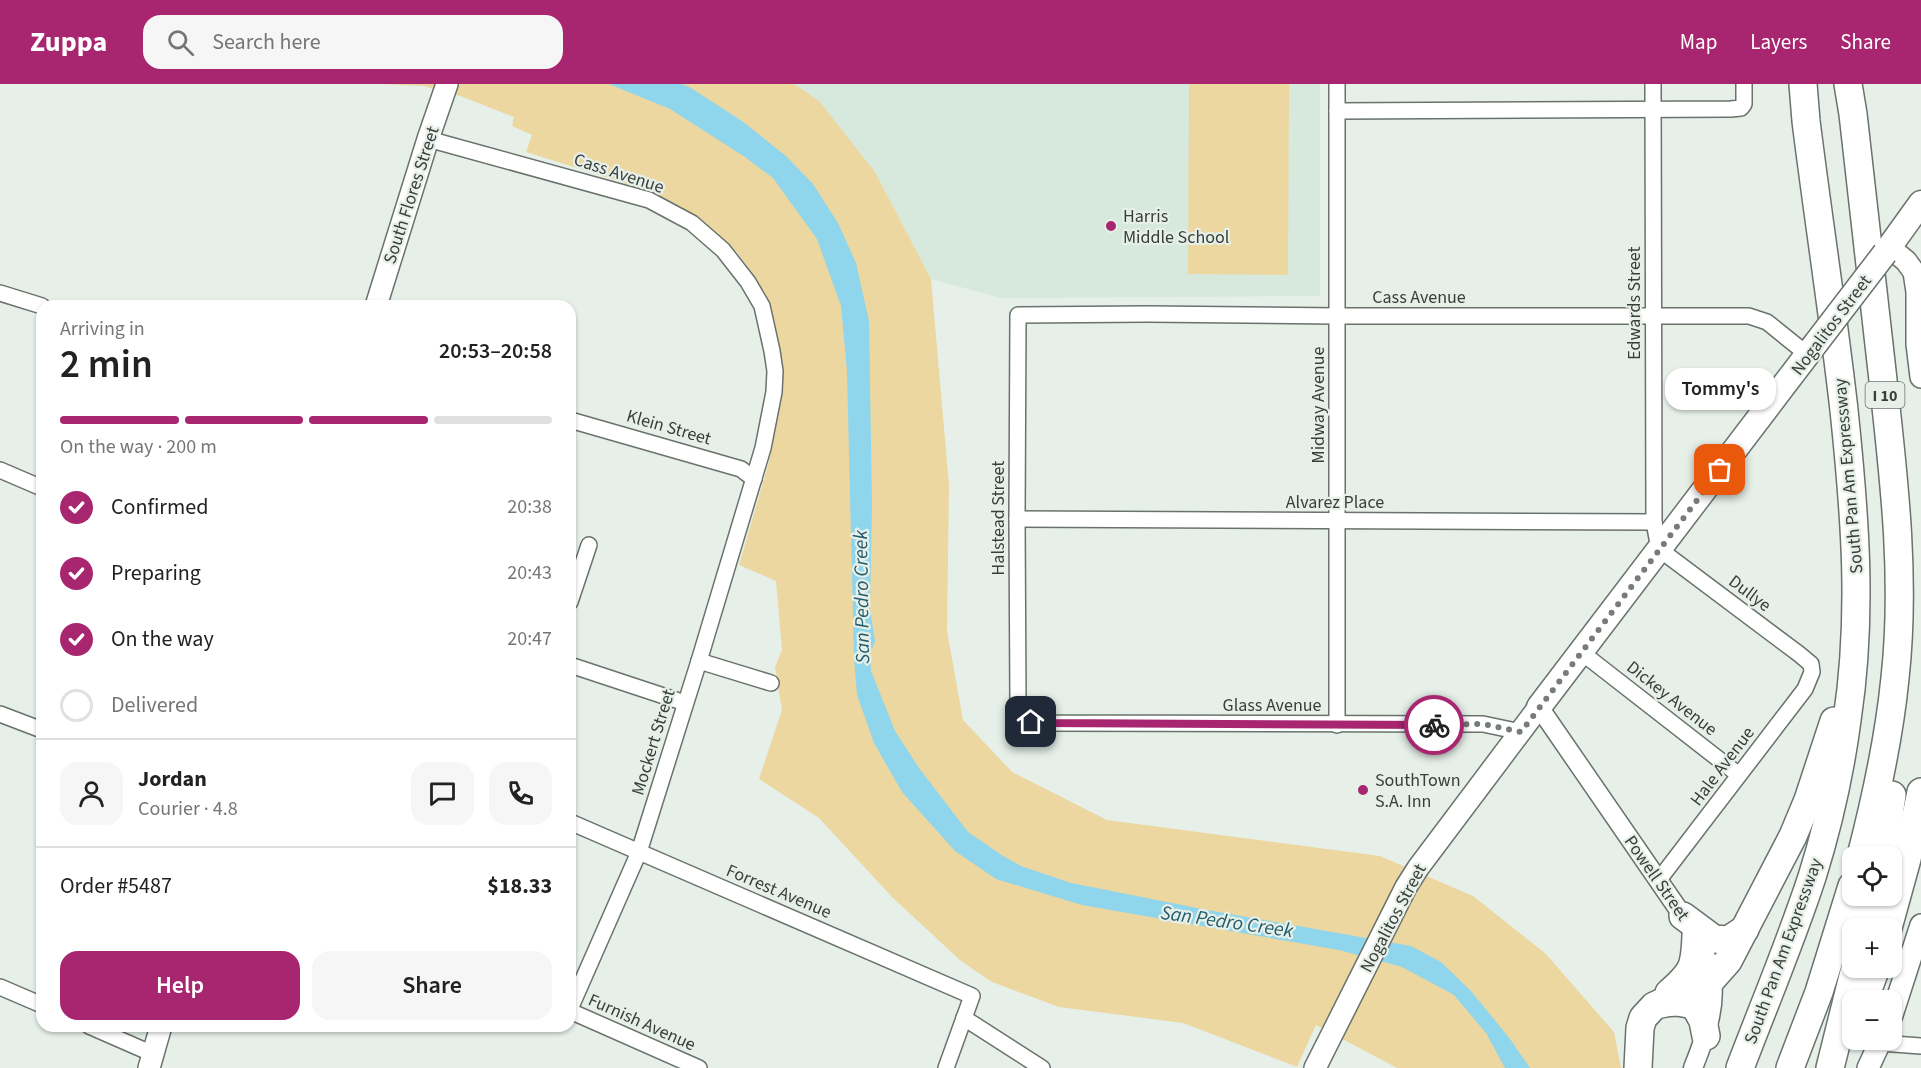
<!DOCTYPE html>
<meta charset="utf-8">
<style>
:root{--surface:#fff;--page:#f6f6f6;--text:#222;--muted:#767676;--line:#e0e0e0;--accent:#a82570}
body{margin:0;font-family:"Source Sans 3",sans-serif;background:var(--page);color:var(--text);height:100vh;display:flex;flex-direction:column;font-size:22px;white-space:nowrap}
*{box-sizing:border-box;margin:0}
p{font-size:20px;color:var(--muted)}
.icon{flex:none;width:33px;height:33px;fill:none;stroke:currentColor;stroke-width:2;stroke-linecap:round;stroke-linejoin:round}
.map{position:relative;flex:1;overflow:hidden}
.drawer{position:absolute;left:36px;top:216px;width:540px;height:732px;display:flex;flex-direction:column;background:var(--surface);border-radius:18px;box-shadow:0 2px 4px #0004}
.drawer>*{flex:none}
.buttons{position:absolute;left:1842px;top:762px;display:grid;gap:12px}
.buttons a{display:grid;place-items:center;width:60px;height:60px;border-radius:12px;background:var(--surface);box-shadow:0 2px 4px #0004;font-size:30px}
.pin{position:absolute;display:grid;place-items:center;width:51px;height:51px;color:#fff;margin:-26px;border-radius:12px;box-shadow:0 3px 9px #0006}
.courier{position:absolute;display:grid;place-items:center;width:60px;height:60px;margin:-30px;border:4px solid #a82570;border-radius:50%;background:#fff;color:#222;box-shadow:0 2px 8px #0007}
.bubble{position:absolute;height:42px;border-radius:18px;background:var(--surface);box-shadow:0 2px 4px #0004;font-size:20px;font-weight:600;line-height:42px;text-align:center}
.head em{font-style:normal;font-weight:600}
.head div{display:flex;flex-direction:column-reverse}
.head{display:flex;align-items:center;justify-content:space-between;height:102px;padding:0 24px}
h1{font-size:39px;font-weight:600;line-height:45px}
.bar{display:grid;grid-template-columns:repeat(4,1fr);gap:9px 6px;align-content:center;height:72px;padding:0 24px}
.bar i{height:8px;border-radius:4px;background:var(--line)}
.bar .on{background:var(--accent)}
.bar p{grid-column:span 4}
.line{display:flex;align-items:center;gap:15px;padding:0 24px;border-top:2px solid var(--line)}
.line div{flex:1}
.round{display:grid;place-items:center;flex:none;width:63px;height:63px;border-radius:18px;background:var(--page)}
ol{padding:0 24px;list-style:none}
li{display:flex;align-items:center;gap:18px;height:66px}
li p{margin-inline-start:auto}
li .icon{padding:6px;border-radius:50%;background:var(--accent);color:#fff;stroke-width:4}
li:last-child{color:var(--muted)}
li i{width:33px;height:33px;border:3px solid var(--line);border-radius:50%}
.action{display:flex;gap:12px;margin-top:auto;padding:12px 24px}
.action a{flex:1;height:69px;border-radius:18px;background:var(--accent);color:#fff;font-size:24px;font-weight:600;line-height:69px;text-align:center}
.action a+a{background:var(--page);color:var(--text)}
header{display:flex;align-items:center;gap:36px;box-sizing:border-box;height:84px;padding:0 30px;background:var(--accent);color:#fff}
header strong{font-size:28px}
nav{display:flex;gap:33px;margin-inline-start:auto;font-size:21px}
.search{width:420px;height:54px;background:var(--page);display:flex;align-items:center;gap:15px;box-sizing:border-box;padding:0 21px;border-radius:18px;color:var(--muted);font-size:22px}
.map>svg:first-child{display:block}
.built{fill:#d7e8dc}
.green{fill:#ecd7a0}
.water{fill:#8fd5ec}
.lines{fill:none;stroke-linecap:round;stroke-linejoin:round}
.minor-casing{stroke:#69726c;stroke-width:18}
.tertiary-casing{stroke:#69726c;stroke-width:21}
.secondary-casing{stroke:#69726c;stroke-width:24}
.primary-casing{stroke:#69726c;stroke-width:27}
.motorway-casing{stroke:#69726c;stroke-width:30}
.minor{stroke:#fff;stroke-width:15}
.tertiary{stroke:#fff;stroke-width:18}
.secondary{stroke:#fff;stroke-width:21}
.primary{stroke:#fff;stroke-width:24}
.motorway{stroke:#fff;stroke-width:27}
.primary-bridge-casing{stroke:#69726c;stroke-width:27;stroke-linecap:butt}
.primary-bridge{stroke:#fff;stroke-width:24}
.done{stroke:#767c78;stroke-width:6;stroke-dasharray:0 10.8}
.route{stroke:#a82570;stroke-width:8}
.poi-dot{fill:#a82570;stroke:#e6f0e9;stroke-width:2}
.labels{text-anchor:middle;stroke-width:4.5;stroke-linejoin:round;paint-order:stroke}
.shield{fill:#e6f0e9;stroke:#6e736f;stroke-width:1.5}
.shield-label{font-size:16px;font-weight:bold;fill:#3a3e3b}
.street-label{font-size:18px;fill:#3a3e3b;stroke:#e6f0e9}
.poi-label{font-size:18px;fill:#3a3e3b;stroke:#e6f0e9;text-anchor:start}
.water-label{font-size:20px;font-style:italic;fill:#225b6c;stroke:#e6f0e9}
</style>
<header>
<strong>Zuppa</strong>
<div class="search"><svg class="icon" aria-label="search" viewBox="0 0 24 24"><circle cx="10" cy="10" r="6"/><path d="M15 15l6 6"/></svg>Search here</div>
<nav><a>Map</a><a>Layers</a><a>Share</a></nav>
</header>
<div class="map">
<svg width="1921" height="984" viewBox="0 0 1921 984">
<rect width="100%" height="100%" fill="#e6f0e9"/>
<polygon class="built" points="793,0 1320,0 1320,212 1001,214 931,195 875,88"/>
<g class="green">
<polygon points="383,0 794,0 819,17 875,88 931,195 949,401 947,547 963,636 1012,688 1107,736 1380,772 1473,812 1546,870 1614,948 1621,984 1397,984 1316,941 1297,983 1183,939 1059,923 992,898 961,877 893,814 819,734 759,695 782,626 775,583 782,566 776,497 739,481 768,381 783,302 780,267 772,231 757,196 737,168 692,131 665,115 621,98 526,68 532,51 512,42 514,33 460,12 424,2"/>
<polygon points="1189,0 1289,0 1288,191 1188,190"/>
</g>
<polygon class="water" points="609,0 682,0 691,4 742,37 786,72 813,100 838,139 856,179 869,237 872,421 870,525 875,557 870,570 871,587 895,647 919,684 968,748 1003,772 1021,782 1071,799 1202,825 1411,862 1441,878 1471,907 1510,955 1530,984 1505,984 1486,949 1454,911 1402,883 1339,866 1082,821 996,795 955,767 902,708 874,659 857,611 854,574 847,287 841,222 817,155 773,94 745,73 670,25"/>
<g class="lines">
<defs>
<g id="minor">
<polyline points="1337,0 1337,641"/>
<polyline points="1653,0 1654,438 1659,465 1799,570 1811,580 1812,588 1805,605 1658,797"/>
<polyline points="1337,27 1731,25 1741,24 1744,20 1744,0"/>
<polyline points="428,55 649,116 692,139 723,166 748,198 762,222 772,267 775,287 774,308 763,364 699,577 639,768 570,925"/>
<polyline points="0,209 42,222"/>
<polyline points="570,336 741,385 754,395"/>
<polyline points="0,386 42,404"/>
<polyline points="1017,435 1654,438"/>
<polyline points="570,518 589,461"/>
<polyline points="1581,568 1739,691"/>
<polyline points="699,577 771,599"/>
<polyline points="570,581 685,619"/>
<polyline points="0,630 42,646"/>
<path d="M 1521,648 L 1483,640 L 1043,639 C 1031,637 1021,635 1018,622 L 1017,435 L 1018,231 L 1148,230 L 1337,232 L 1749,232 L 1767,238 L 1808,271"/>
<polyline points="570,738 972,912 946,984"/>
<polyline points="0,903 42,921"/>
<polyline points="570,927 699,984"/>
<polyline points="964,934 1042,984"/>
<polyline points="89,942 153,970"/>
<polyline points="1880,959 1921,962"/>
</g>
<path id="tertiary" d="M 1539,623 L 1696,851 C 1702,864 1711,881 1712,896 C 1716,926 1704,956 1693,984"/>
<g id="secondary">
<polyline points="1889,163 1906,177 1914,188 1917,208 1917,260 1921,293"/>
<polyline points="376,222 428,55 447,0"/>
<polyline points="1892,931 1921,841"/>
<polyline points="149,984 161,942"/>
<polyline points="1315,984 1406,803 1418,784 1539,623"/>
<polyline points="1868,984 1881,956"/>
</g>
<g id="primary">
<polyline points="1885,169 1921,119"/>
<polyline points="1539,623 1813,263"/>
</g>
<g id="motorway">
<path d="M 1848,0 L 1853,30 C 1863,118 1873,207 1883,296 C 1894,395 1906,495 1895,594 C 1889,655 1876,714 1861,772"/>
<polyline points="1883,772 1892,711"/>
<polyline points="1683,832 1714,855 1728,856 1745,845"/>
<polyline points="1864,844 1873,812"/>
<polyline points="1888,844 1907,775 1921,708"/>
<path d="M 1669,909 C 1693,888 1695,883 1696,851"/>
<polyline points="1864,916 1876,884"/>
<path d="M 1661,920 C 1674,917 1683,918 1695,922 L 1703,937 L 1706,952"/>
<polyline points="1638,984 1640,944 1643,934 1654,922 1712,895 1728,877 1793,752 1808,716 1834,637"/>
<path d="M 1740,984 C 1764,921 1791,857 1812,793 C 1828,742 1840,689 1847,636 C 1863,531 1855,431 1844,326 C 1833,229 1818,133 1806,37 L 1803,0"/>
<polyline points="1790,984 1819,908 1852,802"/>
<polyline points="1830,984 1855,884"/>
</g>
</defs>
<use href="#minor" class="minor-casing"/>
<use href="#tertiary" class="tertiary-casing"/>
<use href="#secondary" class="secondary-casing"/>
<use href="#primary" class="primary-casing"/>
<use href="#motorway" class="motorway-casing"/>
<use href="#minor" class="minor"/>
<use href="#tertiary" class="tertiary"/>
<use href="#secondary" class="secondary"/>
<use href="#primary" class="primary"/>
<use href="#motorway" class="motorway"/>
<defs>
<polyline id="primary-bridge" points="1813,263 1885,169"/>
</defs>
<use href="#primary-bridge" class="primary-bridge-casing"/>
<use href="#primary-bridge" class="primary-bridge"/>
</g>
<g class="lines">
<polyline class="done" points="1434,641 1483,640 1521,648 1720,386"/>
<polyline class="route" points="1031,638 1043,639 1434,641"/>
</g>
<g class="poi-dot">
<circle cx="1111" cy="142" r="6"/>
<circle cx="1363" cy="706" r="6"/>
</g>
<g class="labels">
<rect class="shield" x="1865.5" y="298" width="39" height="26" rx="4.5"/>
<g class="shield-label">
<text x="1885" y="317">I 10</text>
</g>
<g class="street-label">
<text transform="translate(619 89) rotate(18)" y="6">Cass Avenue</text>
<text transform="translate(411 111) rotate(-72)" y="6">South Flores Street</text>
<text x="1419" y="219">Cass Avenue</text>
<text transform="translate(1634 219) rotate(-90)" y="6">Edwards Street</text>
<text transform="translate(1831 241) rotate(-53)" y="6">Nogalitos Street</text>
<text transform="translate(1318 321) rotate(-90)" y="6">Midway Avenue</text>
<text transform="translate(669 343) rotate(16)" y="6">Klein Street</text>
<text transform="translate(1848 392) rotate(-95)" y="6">South Pan Am Expressway</text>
<text x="1335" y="424">Alvarez Place</text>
<text transform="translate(998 434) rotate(-90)" y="6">Halstead Street</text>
<text transform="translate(1750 509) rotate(37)" y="6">Dullye</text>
<text transform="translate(1672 614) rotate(38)" y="6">Dickey Avenue</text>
<text x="1272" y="627">Glass Avenue</text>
<text transform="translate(653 658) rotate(-73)" y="6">Mockert Street</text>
<text transform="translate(1722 682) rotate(-53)" y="6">Hale Avenue</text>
<text transform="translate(1657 794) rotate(55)" y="6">Powell Street</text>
<text transform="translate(779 807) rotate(23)" y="6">Forrest Avenue</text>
<text transform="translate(1393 834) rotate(-62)" y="6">Nogalitos Street</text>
<text transform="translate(1783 867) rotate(-70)" y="6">South Pan Am Expressway</text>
<text transform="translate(642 938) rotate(24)" y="6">Furnish Avenue</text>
</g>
<g class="poi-label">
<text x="1123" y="138">Harris<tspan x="1123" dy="21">Middle School</tspan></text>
<text x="1375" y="702">SouthTown<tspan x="1375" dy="21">S.A. Inn</tspan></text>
</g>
<g class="water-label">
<text transform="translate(861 513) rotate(-91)" y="7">San Pedro Creek</text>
<text transform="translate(1227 837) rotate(8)" y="7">San Pedro Creek</text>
</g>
</g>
</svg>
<div class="buttons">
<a><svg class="icon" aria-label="locate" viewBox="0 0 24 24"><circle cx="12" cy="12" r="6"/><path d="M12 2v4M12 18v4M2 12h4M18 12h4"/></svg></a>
<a>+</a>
<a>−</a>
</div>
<div class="pin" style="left:1720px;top:386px;background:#ea580c"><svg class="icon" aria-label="bag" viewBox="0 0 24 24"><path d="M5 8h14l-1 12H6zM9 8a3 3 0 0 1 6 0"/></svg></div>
<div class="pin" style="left:1031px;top:638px;background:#1f2937"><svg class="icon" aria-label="home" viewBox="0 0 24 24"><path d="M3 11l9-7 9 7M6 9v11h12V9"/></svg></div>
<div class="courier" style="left:1434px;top:641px"><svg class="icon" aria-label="bike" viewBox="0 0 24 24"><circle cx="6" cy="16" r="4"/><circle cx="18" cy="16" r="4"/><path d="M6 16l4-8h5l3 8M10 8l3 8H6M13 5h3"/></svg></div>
<div class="bubble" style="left:1665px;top:284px;width:111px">Tommy's</div>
<section class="drawer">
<div class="head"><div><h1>2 min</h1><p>Arriving in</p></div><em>20:53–20:58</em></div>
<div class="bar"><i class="on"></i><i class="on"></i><i class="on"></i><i></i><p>On the way · 200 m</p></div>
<ol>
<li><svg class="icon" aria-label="check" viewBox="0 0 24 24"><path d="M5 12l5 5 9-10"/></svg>Confirmed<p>20:38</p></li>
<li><svg class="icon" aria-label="check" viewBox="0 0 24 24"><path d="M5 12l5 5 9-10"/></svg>Preparing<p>20:43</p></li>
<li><svg class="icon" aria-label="check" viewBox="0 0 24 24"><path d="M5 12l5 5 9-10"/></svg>On the way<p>20:47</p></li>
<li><i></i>Delivered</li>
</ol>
<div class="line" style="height:108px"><a class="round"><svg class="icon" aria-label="person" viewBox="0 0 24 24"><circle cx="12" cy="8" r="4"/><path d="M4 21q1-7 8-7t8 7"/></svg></a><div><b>Jordan</b><p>Courier · 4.8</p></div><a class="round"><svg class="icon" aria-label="chat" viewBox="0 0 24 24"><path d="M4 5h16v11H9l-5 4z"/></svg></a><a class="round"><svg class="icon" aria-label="phone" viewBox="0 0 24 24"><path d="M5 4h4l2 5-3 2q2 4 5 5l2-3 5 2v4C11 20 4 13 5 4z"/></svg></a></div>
<div class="line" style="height:78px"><div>Order #5487</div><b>$18.33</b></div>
<div class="action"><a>Help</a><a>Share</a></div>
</section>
</div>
